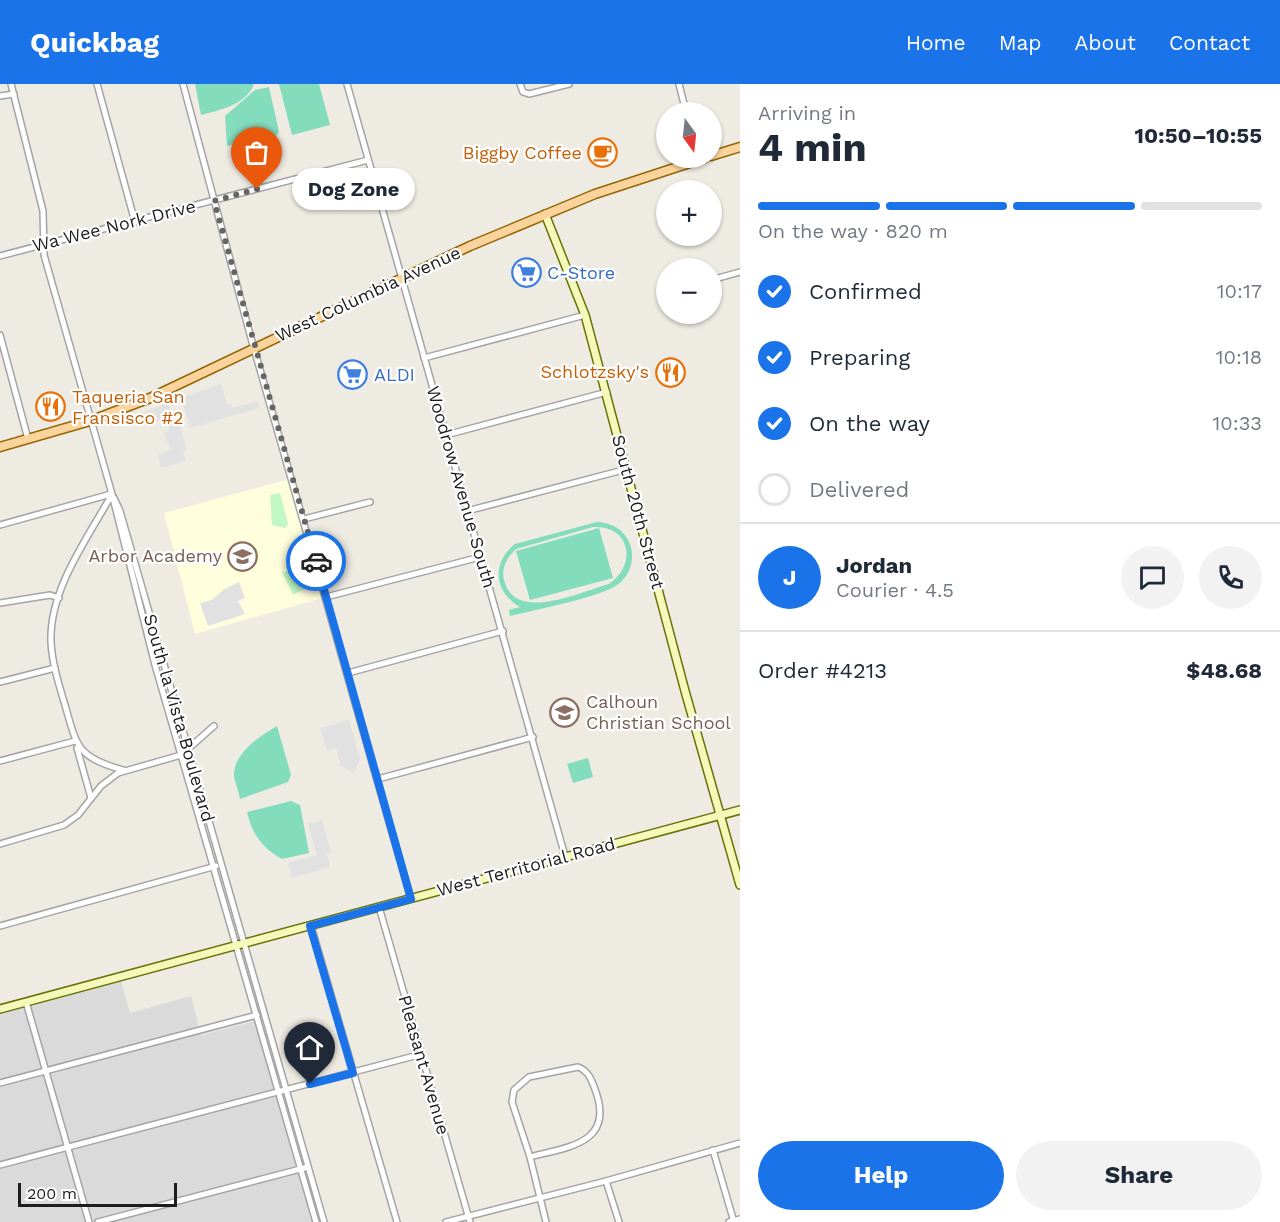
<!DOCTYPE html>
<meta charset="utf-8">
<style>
:root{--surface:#fff;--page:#f2f2f3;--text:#1f2937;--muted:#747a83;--line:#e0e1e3;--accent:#1a73e8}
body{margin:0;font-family:"Work Sans",sans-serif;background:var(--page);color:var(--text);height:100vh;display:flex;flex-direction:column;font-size:22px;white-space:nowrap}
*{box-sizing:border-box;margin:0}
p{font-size:20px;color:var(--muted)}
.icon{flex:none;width:33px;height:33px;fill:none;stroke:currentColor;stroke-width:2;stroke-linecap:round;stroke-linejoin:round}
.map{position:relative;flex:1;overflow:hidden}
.details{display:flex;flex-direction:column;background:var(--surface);width:540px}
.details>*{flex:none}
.needle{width:39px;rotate:165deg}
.controls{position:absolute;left:656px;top:18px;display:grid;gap:12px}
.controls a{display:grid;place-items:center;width:66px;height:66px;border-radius:50%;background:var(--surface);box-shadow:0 2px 4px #0004;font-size:30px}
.scale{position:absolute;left:18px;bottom:15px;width:159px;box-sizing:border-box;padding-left:6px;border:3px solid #1d1d1d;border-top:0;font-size:16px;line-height:21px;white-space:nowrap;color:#1d1d1d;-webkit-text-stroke:4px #fff;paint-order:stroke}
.pin{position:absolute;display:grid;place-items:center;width:51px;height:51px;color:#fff;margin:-62px -26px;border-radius:50% 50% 50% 0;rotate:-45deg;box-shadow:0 0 6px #0007}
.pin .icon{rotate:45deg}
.courier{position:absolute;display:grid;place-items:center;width:60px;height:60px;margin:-30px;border:4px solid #1a73e8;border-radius:50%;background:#fff;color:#222;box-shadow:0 2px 8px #0007}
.bubble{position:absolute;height:42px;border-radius:21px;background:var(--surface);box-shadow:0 2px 4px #0004;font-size:20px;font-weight:700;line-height:42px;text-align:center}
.headline em{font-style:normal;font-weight:700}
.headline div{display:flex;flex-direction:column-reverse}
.headline{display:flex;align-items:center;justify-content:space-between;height:102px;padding:0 18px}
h1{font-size:39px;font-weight:700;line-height:45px}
.bar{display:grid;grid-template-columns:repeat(4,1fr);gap:9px 6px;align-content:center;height:72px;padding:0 18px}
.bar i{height:8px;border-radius:4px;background:var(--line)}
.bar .on{background:var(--accent)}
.bar p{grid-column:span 4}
.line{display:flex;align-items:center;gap:15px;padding:0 18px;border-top:2px solid var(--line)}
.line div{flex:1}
.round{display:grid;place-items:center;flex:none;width:63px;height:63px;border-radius:32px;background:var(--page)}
ol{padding:0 18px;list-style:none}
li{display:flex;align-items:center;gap:18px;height:66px}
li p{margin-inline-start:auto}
li .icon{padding:6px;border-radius:50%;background:var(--accent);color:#fff;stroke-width:4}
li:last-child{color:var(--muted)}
li i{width:33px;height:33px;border:3px solid var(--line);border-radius:50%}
.action{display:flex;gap:12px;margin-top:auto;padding:12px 18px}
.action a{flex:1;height:69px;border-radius:36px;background:var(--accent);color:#fff;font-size:24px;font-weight:700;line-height:69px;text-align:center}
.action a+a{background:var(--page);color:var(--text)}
header{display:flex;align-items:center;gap:36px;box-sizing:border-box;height:84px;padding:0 30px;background:var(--accent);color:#fff}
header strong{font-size:28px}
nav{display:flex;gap:33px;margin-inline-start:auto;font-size:21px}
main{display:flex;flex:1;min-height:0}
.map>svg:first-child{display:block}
.residential{fill:#dbdada}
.education{fill:#fefedc}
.park{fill:#c1f8c6}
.pitch{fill:#83dcbb;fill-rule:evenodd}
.parking{fill:#e1e1e1}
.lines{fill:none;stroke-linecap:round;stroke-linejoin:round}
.street-casing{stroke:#a4a4a4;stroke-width:8}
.secondary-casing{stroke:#647207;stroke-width:10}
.primary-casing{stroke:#946603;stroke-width:11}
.street{stroke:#fff;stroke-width:5}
.secondary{stroke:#f4f8b8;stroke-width:7}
.primary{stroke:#fad39d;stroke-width:8}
.done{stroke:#666562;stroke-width:6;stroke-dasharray:0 10.8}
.route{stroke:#1a73e8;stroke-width:8}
.labels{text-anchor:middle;stroke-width:4.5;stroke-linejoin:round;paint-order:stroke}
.food-label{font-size:18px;fill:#c56008;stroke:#fff;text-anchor:end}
.street-label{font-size:18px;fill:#1d1d1d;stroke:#fff}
.shop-label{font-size:18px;fill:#366cbe;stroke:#fff;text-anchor:start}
.education-label{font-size:18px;fill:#785e54;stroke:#fff;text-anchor:end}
</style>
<header>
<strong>Quickbag</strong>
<nav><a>Home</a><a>Map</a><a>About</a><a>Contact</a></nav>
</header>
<main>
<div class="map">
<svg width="740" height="1138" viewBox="0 0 740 1138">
<rect width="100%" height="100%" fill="#eeebe3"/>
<polygon class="residential" points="121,897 130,929 191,912 201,951 259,936 316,1138 0,1138 0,929"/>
<polygon class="education" points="290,395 323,514 195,550 164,429"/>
<g class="park">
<polygon points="280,409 288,440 285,444 272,441 270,411"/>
<polygon points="301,485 305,505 293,511 282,488"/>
</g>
<g class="pitch">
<path d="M 195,0 L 254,0 C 246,21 220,26 201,31 Z"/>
<polygon points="279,0 319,0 330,41 292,51"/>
<polygon points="269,3 279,48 275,53 227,62 225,32 255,6"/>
<path d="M 597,438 C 612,439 624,445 630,460 C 635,475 631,491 617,501 C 601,513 534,526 510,532 L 509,526 L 520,523 C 494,508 491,479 515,460 ZM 593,443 C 630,441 638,480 609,500 C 581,508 517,538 505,499 C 500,486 506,474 516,465 Z"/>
<polygon points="599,444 613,494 530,516 516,467"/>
<path d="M 277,642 L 291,691 L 288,698 L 240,715 C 239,708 235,699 234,692 C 233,669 260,652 277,642 Z"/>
<polygon points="588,674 593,693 573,699 567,680"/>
<path d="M 291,717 L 300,721 L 309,769 L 282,775 C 262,764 252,750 247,728 Z"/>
</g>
<g class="parking">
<polygon points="221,300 227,321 232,320 233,324 258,317 259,324 190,344 181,314"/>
<polygon points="168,319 170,328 175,326 187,366 183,368 186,377 161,384 158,371 171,366 164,349 170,346 166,335 147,341 142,329"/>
<polygon points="239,498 245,514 238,517 245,530 208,542 200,519 212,516 223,506"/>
<polygon points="349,636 360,675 354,689 341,682 336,664 327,667 320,644"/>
<polygon points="322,736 331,768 327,770 330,783 292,794 288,779 317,771 308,740"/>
</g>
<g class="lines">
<defs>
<g id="street">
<polyline points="11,0 43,127 44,171 112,410 155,581 316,1138"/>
<polyline points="97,0 135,138"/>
<polyline points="183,0 251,254 411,815"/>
<polyline points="347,0 565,772"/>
<polyline points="520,0 523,8 529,10 569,0"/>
<polyline points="679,0 686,28"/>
<polyline points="0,12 14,10"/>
<polyline points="0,172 368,76"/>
<polyline points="711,196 740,188"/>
<polyline points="0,251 28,355"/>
<polyline points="424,274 585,231"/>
<polyline points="446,351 607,308"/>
<path d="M 111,412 C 87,455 49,506 51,558 C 52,579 59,601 65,621 C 77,663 77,673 123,686"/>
<polyline points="114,414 120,427 324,1138"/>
<polyline points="467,427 627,385"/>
<polyline points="304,435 370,418"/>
<polyline points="0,441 111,410"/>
<polyline points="326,513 480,473"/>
<polyline points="0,519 50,511 59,514"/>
<polyline points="348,589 503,547"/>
<polyline points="0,598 55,584"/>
<polyline points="77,664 91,714"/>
<polyline points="0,677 75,657"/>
<polyline points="378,695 533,653"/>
<polyline points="0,760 64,741 78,731 101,702 118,689 181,671 214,642"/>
<polyline points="379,823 470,1138"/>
<polyline points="0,842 216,782"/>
<polyline points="311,842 397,1138"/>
<polyline points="26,918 89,1138"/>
<path d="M 578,983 C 589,987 592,997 596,1008 C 614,1060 567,1063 530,1073 L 512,1018 L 514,1006 L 529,993 Z"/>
<polyline points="0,999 257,931"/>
<polyline points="713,1066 734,1138"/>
<polyline points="530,1073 546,1138"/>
<polyline points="0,1081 422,970"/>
<polyline points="606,1097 619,1138"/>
<polyline points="98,1138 308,1083"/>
<polyline points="446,1138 606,1097 740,1059"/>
<polyline points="729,1138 740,1135"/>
</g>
<g id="secondary">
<polyline points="545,130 585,231 685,607 740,801"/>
<polyline points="0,925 740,726"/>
</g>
<g id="primary">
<polyline points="711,72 740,63"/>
<polyline points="0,363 90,337 150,314 470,162 595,110 705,74"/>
</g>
</defs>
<use href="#street" class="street-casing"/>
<use href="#secondary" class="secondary-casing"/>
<use href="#primary" class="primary-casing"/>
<use href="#street" class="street"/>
<use href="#secondary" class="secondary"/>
<use href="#primary" class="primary"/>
</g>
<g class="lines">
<polyline class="done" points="257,105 214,117 316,477"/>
<polyline class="route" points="310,1000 353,989 310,842 411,815 316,477"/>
</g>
<defs>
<symbol id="cafe-ring" viewBox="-11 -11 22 22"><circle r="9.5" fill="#fff" stroke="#e8710a" stroke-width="1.5"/><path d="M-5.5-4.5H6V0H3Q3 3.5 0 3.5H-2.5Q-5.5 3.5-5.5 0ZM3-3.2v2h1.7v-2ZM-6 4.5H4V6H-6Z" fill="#e8710a"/></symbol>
<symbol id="supermarket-ring" viewBox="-11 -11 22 22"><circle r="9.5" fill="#fff" stroke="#3f7fe0" stroke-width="1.5"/><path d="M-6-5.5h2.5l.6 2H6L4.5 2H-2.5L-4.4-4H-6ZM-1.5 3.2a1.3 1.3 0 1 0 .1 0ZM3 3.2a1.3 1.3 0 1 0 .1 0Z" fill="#3f7fe0"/></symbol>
<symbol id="restaurant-ring" viewBox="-11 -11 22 22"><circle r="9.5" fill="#fff" stroke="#e8710a" stroke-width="1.5"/><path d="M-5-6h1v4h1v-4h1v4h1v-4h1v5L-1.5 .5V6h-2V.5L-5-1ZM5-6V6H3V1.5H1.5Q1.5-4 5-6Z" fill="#e8710a"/></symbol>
<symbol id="school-ring" viewBox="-11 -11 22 22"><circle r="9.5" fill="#fff" stroke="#8d6e63" stroke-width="1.5"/><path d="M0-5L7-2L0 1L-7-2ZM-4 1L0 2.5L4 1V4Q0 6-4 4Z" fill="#8d6e63"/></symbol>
</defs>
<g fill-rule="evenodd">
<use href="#cafe-ring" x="586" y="52" width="33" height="33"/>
<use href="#supermarket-ring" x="510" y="172" width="33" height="33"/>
<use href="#restaurant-ring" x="654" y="272" width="33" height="33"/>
<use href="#supermarket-ring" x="336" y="274" width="33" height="33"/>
<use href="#restaurant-ring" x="34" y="306" width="33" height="33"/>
<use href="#school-ring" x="226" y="456" width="33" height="33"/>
<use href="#school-ring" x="548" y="612" width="33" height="33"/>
</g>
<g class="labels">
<g class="food-label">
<text x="582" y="75">Biggby Coffee</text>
<text x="649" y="294">Schlotzsky's</text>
<text x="72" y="319" text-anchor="start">Taqueria San<tspan x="72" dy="21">Fransisco #2</tspan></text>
</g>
<g class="street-label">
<text transform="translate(114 142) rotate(-14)" y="6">Wa Wee Nork Drive</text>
<text transform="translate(368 210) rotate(-25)" y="6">West Columbia Avenue</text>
<text transform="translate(461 403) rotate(74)" y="6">Woodrow Avenue South</text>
<text transform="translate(638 428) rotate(75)" y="6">South 20th Street</text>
<text transform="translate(179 634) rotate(74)" y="6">South la Vista Boulevard</text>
<text transform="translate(526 783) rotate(-15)" y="6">West Territorial Road</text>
<text transform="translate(424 981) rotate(74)" y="6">Pleasant Avenue</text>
</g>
<g class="shop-label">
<text x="547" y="195">C-Store</text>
<text x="374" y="297">ALDI</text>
</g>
<g class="education-label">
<text x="222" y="478">Arbor Academy</text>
<text x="586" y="624" text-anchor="start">Calhoun<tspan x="586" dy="21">Christian School</tspan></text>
</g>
</g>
</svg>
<div class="controls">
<a><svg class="needle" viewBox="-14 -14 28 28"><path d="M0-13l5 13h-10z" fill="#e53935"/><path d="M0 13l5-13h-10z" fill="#747a83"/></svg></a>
<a>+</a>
<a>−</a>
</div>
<div class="scale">200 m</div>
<div class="pin" style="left:257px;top:105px;background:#ea580c"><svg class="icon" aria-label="bag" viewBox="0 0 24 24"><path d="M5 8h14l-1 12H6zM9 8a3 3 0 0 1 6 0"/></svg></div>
<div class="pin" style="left:310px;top:1000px;background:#1f2937"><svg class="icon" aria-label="home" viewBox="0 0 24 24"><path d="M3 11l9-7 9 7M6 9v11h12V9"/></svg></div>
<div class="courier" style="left:316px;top:477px"><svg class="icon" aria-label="car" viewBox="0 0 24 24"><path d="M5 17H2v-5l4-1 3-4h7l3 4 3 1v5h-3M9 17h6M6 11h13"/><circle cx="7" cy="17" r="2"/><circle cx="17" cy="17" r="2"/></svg></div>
<div class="bubble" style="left:292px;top:84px;width:123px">Dog Zone</div>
</div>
<section class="details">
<div class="headline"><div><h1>4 min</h1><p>Arriving in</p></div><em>10:50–10:55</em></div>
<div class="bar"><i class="on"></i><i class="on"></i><i class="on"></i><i></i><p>On the way · 820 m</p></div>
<ol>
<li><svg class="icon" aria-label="check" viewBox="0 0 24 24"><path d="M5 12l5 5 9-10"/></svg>Confirmed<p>10:17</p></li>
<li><svg class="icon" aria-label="check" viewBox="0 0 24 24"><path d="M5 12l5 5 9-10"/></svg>Preparing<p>10:18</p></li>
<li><svg class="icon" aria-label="check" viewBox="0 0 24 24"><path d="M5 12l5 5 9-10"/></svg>On the way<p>10:33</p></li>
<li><i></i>Delivered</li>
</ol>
<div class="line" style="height:108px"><b class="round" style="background:var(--accent);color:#fff">J</b><div><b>Jordan</b><p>Courier · 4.5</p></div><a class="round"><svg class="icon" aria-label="chat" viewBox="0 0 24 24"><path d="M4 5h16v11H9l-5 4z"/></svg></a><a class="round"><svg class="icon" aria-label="phone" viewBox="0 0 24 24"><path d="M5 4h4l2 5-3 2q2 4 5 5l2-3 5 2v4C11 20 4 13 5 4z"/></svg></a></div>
<div class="line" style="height:78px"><div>Order #4213</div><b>$48.68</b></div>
<div class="action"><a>Help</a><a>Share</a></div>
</section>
</main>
